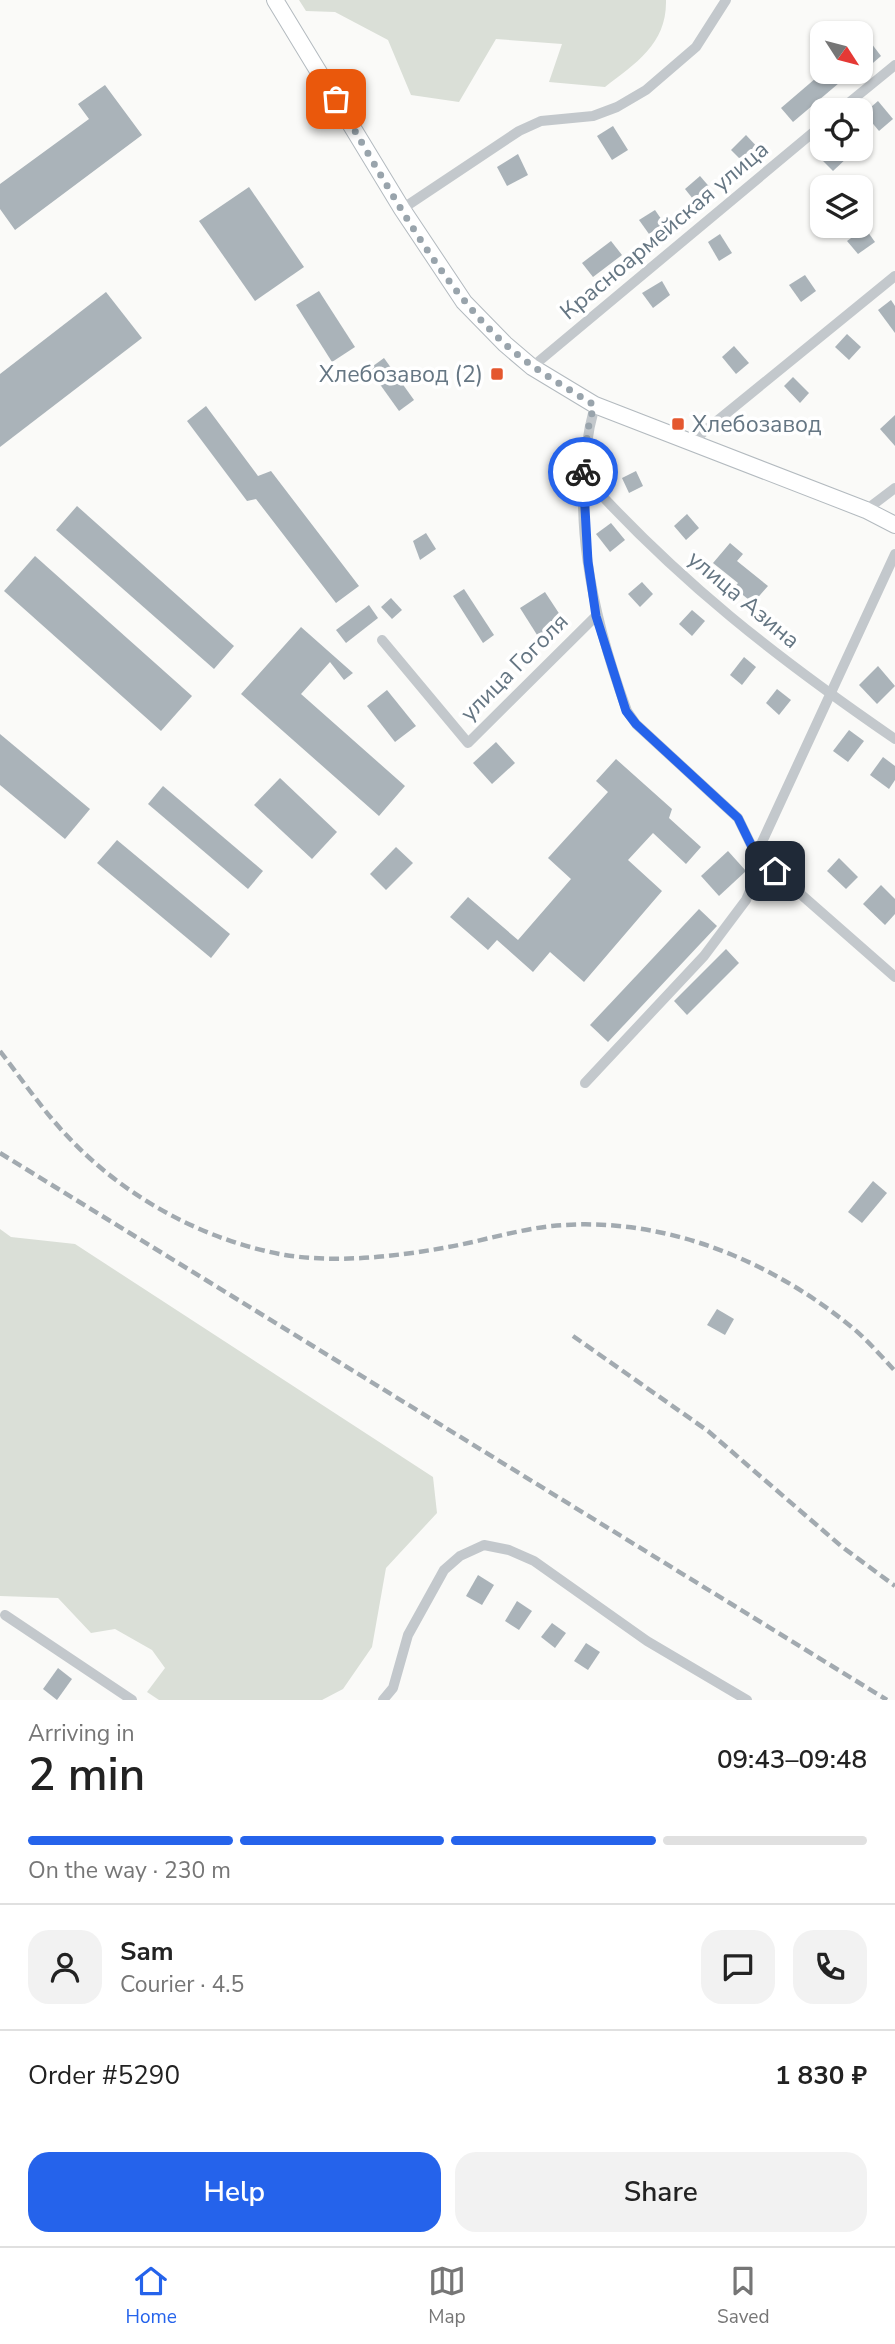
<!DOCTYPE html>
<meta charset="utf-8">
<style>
:root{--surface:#fff;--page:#f2f2f2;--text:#222;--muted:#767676;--line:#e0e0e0;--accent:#2563eb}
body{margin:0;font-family:"Nunito Sans",sans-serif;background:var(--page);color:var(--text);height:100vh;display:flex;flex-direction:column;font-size:26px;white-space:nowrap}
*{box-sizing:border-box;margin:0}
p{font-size:23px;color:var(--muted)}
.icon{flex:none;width:38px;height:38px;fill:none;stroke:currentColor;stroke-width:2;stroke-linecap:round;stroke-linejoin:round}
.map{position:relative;height:1700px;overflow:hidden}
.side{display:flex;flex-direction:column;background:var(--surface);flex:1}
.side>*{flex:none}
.needle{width:46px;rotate:126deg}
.tools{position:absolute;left:810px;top:21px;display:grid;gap:14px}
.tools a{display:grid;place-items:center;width:63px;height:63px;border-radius:14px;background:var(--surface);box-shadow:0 2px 5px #0004;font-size:35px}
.pin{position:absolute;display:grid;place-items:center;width:60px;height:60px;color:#fff;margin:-30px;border-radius:14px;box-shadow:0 4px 10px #0006}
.courier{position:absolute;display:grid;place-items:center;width:70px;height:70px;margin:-35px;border:5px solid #2563eb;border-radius:50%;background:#fff;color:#222;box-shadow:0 2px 9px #0007}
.head em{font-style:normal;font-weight:600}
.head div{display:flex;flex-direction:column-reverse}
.head{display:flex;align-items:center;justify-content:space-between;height:119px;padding:0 28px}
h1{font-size:46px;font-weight:600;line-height:52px}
.bar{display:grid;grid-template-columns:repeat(4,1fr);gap:10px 7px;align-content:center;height:84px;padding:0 28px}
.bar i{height:9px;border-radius:5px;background:var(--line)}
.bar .on{background:var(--accent)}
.bar p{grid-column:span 4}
.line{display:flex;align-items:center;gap:18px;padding:0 28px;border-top:2px solid var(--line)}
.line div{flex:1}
.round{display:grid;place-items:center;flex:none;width:74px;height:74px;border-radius:21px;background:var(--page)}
.button{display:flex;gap:14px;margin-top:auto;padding:14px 28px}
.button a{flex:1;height:80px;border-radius:21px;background:var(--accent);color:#fff;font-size:28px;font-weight:600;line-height:80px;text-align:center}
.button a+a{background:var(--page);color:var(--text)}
.tabs{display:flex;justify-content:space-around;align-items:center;height:98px;border-top:2px solid var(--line);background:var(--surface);font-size:19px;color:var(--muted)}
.tabs a{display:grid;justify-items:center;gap:4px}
.tabs .on{color:var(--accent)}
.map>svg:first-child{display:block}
.green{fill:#dadfd7}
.building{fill:#aab3b9}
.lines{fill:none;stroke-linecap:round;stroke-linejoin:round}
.secondary-casing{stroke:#b3babf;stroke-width:18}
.street{stroke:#c3c8cc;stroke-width:10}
.secondary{stroke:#fff;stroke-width:16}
.rail{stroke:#a2aab0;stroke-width:4.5;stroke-dasharray:10 5;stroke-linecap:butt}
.done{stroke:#99a4ac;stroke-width:7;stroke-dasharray:0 12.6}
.route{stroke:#2563eb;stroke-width:9}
.poi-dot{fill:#e4572e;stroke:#fff;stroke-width:2.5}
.labels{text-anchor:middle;stroke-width:7;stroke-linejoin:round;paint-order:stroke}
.street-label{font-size:23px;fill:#657683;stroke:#fff}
.poi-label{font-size:23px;fill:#657683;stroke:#fff;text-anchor:end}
</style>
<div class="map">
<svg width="895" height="1700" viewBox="0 0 895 1700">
<rect width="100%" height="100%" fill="#fafaf8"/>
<g class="green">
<path d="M 299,0 L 666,0 C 667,44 636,63 605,87 L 549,82 L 562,44 L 496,39 L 459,102 L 411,95 L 388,40 L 335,12 L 306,11 Z"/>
<polygon points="0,1229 11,1237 75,1244 433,1477 437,1513 386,1568 372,1647 343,1689 322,1700 159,1700 147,1692 165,1668 152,1650 115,1629 91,1633 58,1598 0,1596"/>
</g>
<g class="building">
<polygon points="868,39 881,56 866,69 861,63 861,45"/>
<polygon points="823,72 852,72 793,122 781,108"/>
<polygon points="105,85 142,135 15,230 0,209 0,184 89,119 78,104"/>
<polygon points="878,101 893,119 879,131 864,113"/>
<polygon points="613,126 628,150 612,160 597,136"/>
<polygon points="746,135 762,152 747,166 731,150"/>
<polygon points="824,149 841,149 848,157 833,171 817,155"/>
<polygon points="518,154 528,175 507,186 497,167"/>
<polygon points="700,176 713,191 697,204 685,189"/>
<polygon points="249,187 304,267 255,301 199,221"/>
<polygon points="655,210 664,223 649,234 639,220"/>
<polygon points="865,228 875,242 858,254 847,241"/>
<polygon points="720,234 732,253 719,261 708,242"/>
<polygon points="611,241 622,255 593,277 582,263"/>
<polygon points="805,275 816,291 801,302 789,285"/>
<polygon points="662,281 670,295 653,308 642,293"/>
<polygon points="319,291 355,347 332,362 296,305"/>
<polygon points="106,292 142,338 0,447 0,374"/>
<polygon points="891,300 895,306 895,333 878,310"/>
<polygon points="847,334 861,347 849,360 835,347"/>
<polygon points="734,346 749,363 736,374 722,357"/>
<polygon points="384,358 414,400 399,411 369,369"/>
<polygon points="793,377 809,393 800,403 784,386"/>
<polygon points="206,406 258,476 271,471 359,586 336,603 256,499 247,501 187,421"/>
<polygon points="895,415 895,446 880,429"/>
<polygon points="636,471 643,486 629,493 622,478"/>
<polygon points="77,506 234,646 214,669 56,530"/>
<polygon points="687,514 699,528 686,540 674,526"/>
<polygon points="611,523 625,540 610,552 596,534"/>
<polygon points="426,533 436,549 420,560 413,541"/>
<polygon points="730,543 743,554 737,561 768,586 753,603 734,588 738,583 713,563"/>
<polygon points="35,556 192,696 161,731 4,591"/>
<polygon points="642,582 653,594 640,607 628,594"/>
<polygon points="464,589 494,635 483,643 453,596"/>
<polygon points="545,592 564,621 539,638 520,608"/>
<polygon points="391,598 402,610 392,619 381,607"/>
<polygon points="369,605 378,618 346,643 336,630"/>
<polygon points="692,610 705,621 692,636 679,624"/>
<polygon points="301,627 353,673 344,680 330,662 301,694 405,786 379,816 241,694"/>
<polygon points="744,657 756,667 742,685 730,675"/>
<polygon points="878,666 895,686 877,704 859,685"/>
<polygon points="777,689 791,700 779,715 766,703"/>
<polygon points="387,690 416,726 395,742 367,706"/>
<polygon points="849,730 864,741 848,762 833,751"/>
<polygon points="0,734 90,809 65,839 0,785"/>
<polygon points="496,742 515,763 492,784 473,763"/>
<polygon points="883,757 895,766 895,780 889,789 870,775"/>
<polygon points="616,759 672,809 669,818 701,847 686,864 653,833 628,860 662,891 584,982 550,952 533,972 497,940 488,950 450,917 468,897 518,940 571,879 548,858 608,792 596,781"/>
<polygon points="280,778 337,832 312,859 254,805"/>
<polygon points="163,786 263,871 248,889 148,804"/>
<polygon points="117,840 230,934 211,958 97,863"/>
<polygon points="396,847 413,863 386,890 370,874"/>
<polygon points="728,851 746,871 719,896 701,876"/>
<polygon points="839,858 858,877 846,889 827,871"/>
<polygon points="881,885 895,899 895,914 885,925 863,904"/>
<polygon points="699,909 717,926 608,1042 590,1025"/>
<polygon points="726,949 739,963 687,1015 674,1001"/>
<polygon points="873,1181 887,1193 862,1223 848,1212"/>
<polygon points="717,1309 734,1319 725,1335 707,1325"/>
<polygon points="478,1575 494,1585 482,1605 466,1596"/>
<polygon points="517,1601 532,1611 519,1630 505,1621"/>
<polygon points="552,1623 566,1633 555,1648 541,1637"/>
<polygon points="586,1643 600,1652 588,1670 574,1661"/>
<polygon points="58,1668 72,1679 57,1700 43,1689"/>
</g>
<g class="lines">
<defs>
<polyline id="secondary" points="275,0 402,209 464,302 505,344 532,367 595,405 866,510 895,525"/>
</defs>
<use href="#secondary" class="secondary-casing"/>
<g class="street">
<polyline points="840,110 895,65"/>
<polyline points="402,209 519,131 541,121 593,116 617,107 646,90 696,47 726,0"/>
<polyline points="532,367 822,125"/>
<path d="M 595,405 C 567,506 592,615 627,711 L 636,724 L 738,818 L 756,855 L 895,977"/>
<polyline points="690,443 895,276"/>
<path d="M 582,474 C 678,581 777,658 895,739"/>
<polyline points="866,510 895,488"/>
<polyline points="382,640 468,743 596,616"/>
<polyline points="585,1083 704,956 746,900 753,884 756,855 895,554"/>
<polyline points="5,1615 132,1700"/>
<polyline points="383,1700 393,1688 408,1635 444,1570 460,1556 484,1545 509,1550 534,1561 647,1641 747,1700"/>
</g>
<use href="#secondary" class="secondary"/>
<g class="rail">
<path d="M 0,1051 C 23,1081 46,1115 73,1142 C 128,1199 206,1241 285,1255 C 335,1263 392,1257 443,1248 C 479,1242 515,1230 552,1226 C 662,1215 771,1260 854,1329 C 869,1342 882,1357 895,1371"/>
<polyline points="0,1153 887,1700"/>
<polyline points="573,1336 708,1431 841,1546 895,1586"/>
</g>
</g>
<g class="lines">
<path class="done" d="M 336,99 C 384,178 437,283 506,345 C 533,369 564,386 594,405 L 588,429 L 583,472"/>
<polyline class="route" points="583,472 588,562 596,616 626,711 636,724 738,818 756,855 775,871"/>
</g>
<g class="poi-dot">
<rect x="490" y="367" width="14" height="14" rx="3.5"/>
<rect x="671" y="417" width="14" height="14" rx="3.5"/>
</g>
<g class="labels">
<g class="street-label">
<text transform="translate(664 230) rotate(-40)" y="8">Красноармейская улица</text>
<text transform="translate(744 599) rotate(40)" y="8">улица Азина</text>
<text transform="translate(514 667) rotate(-45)" y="8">улица Гоголя</text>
</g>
<g class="poi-label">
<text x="483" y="382">Хлебозавод (2)</text>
<text x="692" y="432" text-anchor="start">Хлебозавод</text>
</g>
</g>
</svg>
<div class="tools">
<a><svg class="needle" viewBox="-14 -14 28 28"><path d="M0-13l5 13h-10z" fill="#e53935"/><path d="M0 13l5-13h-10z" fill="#767676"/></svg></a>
<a><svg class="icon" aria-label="locate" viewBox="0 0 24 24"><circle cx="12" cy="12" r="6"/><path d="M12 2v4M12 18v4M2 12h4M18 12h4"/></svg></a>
<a><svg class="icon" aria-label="layers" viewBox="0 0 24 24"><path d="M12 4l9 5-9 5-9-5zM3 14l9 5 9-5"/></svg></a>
</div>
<div class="pin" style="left:336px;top:99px;background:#ea580c"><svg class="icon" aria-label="bag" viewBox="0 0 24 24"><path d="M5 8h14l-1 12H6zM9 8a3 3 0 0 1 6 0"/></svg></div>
<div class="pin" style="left:775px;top:871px;background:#1f2937"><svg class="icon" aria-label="home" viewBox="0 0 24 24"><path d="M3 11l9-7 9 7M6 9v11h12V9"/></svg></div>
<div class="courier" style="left:583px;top:472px"><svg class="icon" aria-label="bike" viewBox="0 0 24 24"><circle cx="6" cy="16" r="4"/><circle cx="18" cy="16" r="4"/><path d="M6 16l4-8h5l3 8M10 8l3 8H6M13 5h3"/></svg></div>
</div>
<section class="side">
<div class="head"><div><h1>2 min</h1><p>Arriving in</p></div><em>09:43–09:48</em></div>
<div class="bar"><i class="on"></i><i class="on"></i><i class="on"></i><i></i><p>On the way · 230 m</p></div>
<div class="line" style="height:126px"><a class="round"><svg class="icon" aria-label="person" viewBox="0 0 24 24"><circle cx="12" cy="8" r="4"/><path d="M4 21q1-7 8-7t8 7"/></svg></a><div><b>Sam</b><p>Courier · 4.5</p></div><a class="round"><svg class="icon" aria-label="chat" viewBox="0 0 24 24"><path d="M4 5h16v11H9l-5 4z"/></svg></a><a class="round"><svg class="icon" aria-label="phone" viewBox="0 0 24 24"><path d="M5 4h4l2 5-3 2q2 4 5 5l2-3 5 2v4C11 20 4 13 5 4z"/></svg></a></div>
<div class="line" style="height:91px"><div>Order #5290</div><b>1 830 ₽</b></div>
<div class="button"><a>Help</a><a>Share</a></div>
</section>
<nav class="tabs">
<a class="on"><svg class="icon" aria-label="home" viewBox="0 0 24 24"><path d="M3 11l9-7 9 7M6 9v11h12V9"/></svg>Home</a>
<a><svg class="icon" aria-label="map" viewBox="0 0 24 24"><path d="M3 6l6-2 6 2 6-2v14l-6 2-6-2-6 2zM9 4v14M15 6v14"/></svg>Map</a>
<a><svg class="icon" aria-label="saved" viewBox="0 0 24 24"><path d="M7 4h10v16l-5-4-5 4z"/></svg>Saved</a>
</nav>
